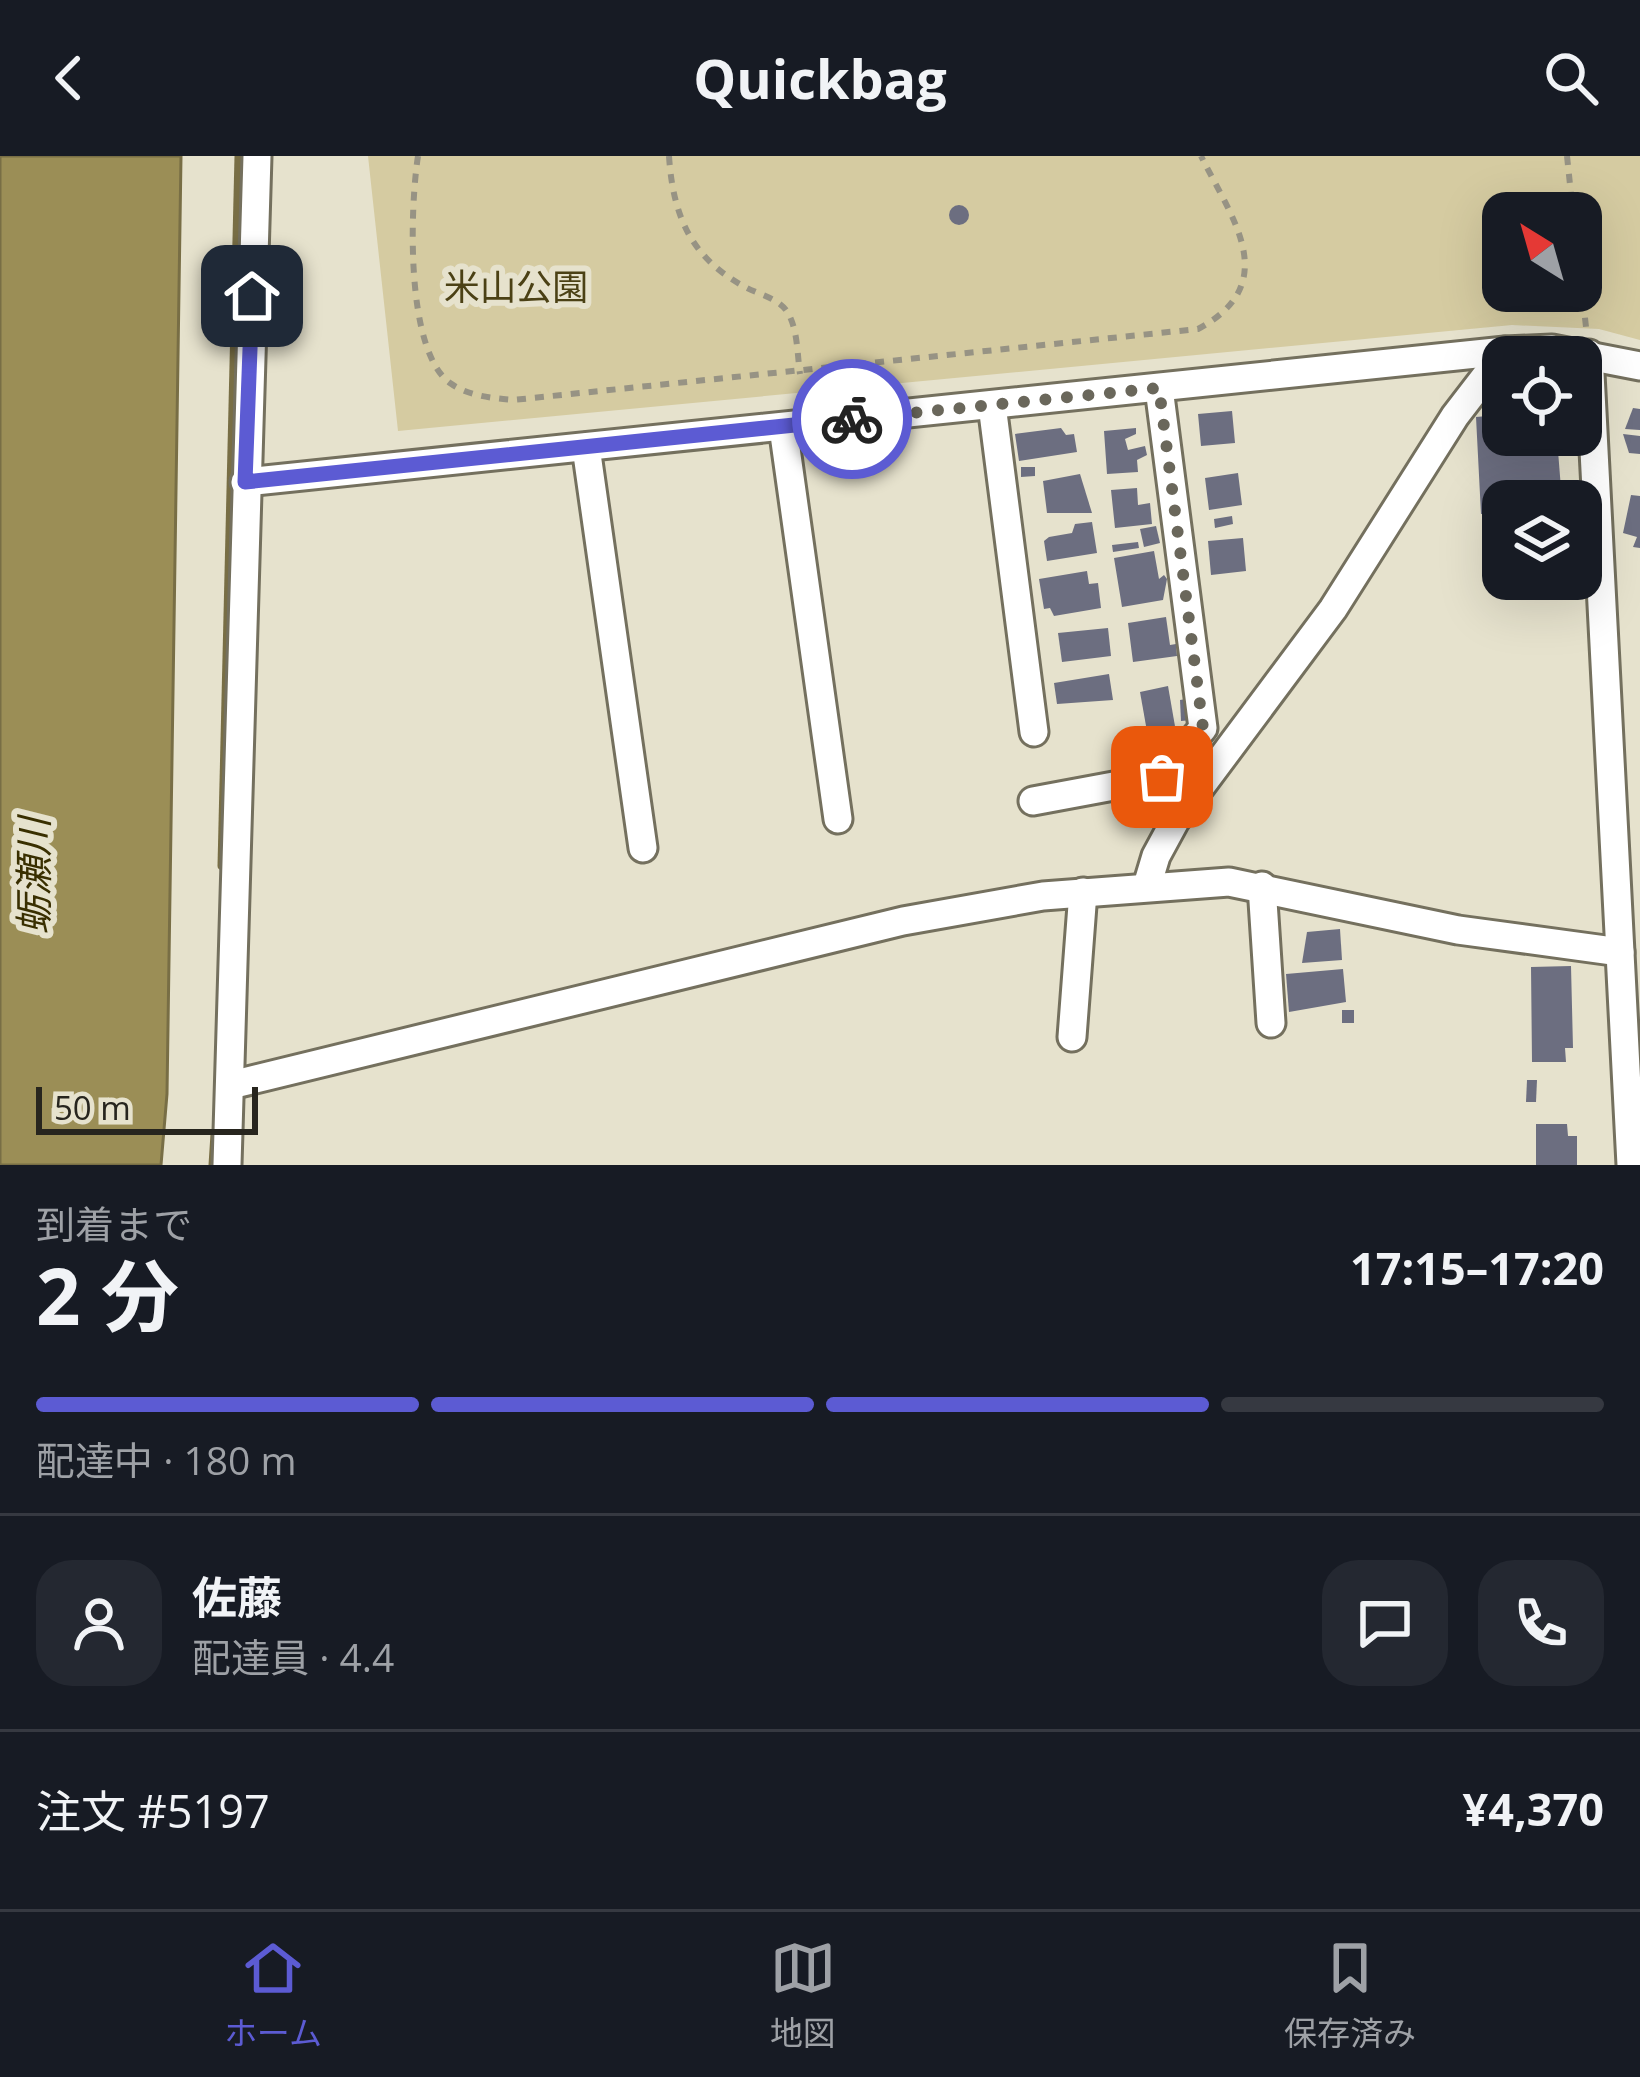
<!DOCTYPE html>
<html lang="ja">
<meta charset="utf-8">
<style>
:root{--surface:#171b24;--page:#242831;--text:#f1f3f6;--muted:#9ea1a6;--line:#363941;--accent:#5c5bd3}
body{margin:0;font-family:"Open Sans","Noto Sans JP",sans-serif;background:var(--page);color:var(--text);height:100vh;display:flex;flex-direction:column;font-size:45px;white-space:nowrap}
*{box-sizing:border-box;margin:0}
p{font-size:39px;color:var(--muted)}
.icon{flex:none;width:66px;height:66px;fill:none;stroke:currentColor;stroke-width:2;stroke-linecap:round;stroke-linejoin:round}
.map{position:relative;height:1009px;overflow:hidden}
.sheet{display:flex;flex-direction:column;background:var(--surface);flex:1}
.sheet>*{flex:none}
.needle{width:78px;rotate:323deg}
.tools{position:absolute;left:1482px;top:36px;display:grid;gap:24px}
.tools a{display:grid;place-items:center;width:120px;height:120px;border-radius:24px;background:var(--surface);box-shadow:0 12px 48px #0002;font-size:60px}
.scale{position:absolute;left:36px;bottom:30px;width:222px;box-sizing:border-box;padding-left:12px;border:6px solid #27251e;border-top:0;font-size:33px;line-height:42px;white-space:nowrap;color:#27251e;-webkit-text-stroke:9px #e6e2cd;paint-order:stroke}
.pin{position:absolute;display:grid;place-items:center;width:102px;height:102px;color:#fff;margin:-51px;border-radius:24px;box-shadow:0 6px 18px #0006}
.courier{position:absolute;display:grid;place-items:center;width:120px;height:120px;margin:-60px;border:9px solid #5c5bd3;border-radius:50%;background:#fff;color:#222;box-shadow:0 3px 15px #0007}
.summary em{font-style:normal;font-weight:700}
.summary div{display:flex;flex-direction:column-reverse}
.summary{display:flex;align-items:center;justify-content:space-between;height:204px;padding:0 36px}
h1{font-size:78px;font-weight:700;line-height:90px}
.bar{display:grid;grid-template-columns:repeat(4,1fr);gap:18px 12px;align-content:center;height:144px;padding:0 36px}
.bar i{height:15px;border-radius:9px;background:var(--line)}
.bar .current{background:var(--accent)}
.bar p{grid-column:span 4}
.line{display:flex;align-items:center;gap:30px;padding:0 36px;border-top:3px solid var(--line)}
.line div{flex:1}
.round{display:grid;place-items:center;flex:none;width:126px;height:126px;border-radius:36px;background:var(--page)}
header{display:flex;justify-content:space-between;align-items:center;height:156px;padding:0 36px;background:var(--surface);font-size:54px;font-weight:700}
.menu{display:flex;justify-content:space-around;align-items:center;height:168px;border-top:3px solid var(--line);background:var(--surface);font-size:33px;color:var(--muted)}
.menu a{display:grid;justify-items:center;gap:6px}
.menu .current{color:var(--accent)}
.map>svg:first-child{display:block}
.green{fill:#d5cba1;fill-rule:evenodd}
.water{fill:#9b8e56;stroke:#786e45;stroke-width:3}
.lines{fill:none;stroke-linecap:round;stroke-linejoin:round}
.stream{stroke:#786e45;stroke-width:9}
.building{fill:#6c6e80}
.street-casing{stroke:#74705e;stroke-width:33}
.path{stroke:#979384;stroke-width:6;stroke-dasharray:9 9;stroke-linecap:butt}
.street{stroke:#fff;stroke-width:27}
.done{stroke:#6a675b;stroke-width:12;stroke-dasharray:0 21.6}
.route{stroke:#5c5bd3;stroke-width:15}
.labels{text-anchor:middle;stroke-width:12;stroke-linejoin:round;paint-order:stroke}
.park-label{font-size:36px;fill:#4b4115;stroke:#e6e2cd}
.water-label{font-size:39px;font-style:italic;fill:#392f00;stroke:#e6e2cd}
</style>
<header><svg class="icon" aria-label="back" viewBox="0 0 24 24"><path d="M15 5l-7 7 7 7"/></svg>Quickbag<svg class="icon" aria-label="search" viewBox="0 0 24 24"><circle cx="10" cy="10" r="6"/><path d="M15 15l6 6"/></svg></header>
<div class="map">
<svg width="1640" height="1009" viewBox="0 0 1640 1009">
<rect width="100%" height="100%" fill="#e6e2cd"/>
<path class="green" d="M 368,0 L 1640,0 L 1640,184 L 1599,173 L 1512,169 L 398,275 ZM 1503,57 L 1581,57 L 1581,135 L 1503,135 Z"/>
<polygon class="water" points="0,0 181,0 167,938 161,1009 0,1009"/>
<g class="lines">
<g class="stream">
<polyline points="222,710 239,0"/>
<polyline points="213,1009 215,978"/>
</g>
</g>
<g class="building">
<circle cx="959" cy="59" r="10"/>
<polygon points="1503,252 1503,279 1546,279 1548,294 1558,295 1562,345 1503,345 1503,357 1481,358 1476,261 1499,259 1497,253"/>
<polygon points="1633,252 1640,253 1640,274 1625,273"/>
<polygon points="1232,255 1235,287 1201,290 1198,258"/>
<polygon points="1061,272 1066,279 1074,278 1077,296 1019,305 1015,278"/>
<polygon points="1136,272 1136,278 1125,283 1128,294 1145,290 1147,299 1137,304 1138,316 1107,318 1104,275"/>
<polygon points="1623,278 1640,280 1640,298 1629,297"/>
<polygon points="1021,311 1035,311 1035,320 1021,321"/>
<polygon points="1238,317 1242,349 1209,354 1205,322"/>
<polygon points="1080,318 1092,357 1047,357 1043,325"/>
<polygon points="1137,332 1138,349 1150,347 1152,368 1115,372 1111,334"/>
<polygon points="1631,339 1640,340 1640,392 1633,391 1637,381 1623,377"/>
<polygon points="1232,360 1233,368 1215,372 1214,363"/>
<polygon points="1092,366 1097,397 1047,405 1044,385 1049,381 1072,377 1075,368"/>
<polygon points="1156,370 1160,387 1144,391 1140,373"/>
<polygon points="1243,382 1246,415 1211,419 1208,385"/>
<polygon points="1138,386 1139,392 1113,396 1112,389"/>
<polygon points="1154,395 1159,423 1164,419 1167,423 1163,444 1122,451 1114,402"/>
<polygon points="1087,415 1089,428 1098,427 1101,452 1054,460 1050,452 1044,453 1039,423"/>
<polygon points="1166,461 1170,489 1176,488 1177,500 1133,506 1128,467"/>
<polygon points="1108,472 1111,500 1062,506 1058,477"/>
<polygon points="1109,518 1113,544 1057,548 1054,527"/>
<polygon points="1168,530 1176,576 1148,581 1140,536"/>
<polygon points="1186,543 1192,564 1181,565 1180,544"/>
<polygon points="1340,773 1342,804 1302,807 1307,776"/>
<polygon points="1571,810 1573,892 1565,892 1566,906 1532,906 1531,811"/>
<polygon points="1343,813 1346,846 1289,856 1286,818"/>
<rect x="1342" y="854" width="12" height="13"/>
<polygon points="1527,924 1537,924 1536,946 1526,946"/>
<polygon points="1536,968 1567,968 1568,980 1577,980 1577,1009 1536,1009"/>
</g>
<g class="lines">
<defs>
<g id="street">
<polyline points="1589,198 1631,1009"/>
<polyline points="992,249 1034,576"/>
<polyline points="783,271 838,663"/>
<polyline points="586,291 643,692"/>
<polyline points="245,326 1505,195 1552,193 1640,210"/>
<polyline points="1033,645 1162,621 1203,572 1159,232"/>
<polyline points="1147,730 1156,700 1175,665 1333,453 1455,260 1505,195"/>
<polyline points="1262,730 1271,867"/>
<polyline points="1072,881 1083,736"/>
<polyline points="231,929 903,765 1043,740 1229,726 1458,774 1620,796"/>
<polyline points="227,1009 257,0"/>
</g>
</defs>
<use href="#street" class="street-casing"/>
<g class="path">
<path d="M 418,0 C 410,51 405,194 450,227 C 468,240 492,242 513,244 L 1198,173 C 1284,127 1231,61 1201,0"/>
<path d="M 669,0 C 673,60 691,102 745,131 C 758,138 777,142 786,154 C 798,171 797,197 800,218"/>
<polyline points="1567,0 1573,57"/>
<polyline points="1581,126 1586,171"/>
</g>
<use href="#street" class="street"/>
</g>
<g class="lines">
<polyline class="done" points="852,263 1159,232 1203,572 1162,621"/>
<polyline class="route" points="252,140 245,326 852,263"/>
</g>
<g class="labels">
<g class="park-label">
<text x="516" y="144">米山公園</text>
</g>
<g class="water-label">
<text transform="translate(34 720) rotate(-90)" y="14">蛎瀬川</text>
</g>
</g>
</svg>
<div class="tools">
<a><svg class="needle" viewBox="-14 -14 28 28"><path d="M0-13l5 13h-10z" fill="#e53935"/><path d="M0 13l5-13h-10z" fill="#9ea1a6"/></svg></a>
<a><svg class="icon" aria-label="locate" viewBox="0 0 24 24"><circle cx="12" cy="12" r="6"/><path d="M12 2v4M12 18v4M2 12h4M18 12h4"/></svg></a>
<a><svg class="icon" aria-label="layers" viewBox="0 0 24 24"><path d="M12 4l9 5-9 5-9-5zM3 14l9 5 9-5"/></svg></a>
</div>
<div class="scale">50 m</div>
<div class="pin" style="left:1162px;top:621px;background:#ea580c"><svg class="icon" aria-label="bag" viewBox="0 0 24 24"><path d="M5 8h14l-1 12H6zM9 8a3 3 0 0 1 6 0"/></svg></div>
<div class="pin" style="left:252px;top:140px;background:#1f2937"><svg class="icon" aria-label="home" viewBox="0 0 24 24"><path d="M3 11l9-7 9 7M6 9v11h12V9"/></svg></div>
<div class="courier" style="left:852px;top:263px"><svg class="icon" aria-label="bike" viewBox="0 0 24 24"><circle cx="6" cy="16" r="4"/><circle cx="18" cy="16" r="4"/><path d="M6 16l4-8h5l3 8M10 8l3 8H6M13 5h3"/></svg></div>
</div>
<section class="sheet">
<div class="summary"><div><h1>2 分</h1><p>到着まで</p></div><em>17:15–17:20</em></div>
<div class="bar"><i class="current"></i><i class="current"></i><i class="current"></i><i></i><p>配達中 · 180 m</p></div>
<div class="line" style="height:216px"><a class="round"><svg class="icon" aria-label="person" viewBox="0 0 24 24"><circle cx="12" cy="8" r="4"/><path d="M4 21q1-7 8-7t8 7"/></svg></a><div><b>佐藤</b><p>配達員 · 4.4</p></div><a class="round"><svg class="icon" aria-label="chat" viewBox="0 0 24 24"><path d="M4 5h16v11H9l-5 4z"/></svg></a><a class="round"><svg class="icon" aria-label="phone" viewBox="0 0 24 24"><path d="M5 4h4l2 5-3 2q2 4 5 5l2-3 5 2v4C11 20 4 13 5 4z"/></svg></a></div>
<div class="line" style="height:156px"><div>注文 #5197</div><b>¥4,370</b></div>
</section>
<nav class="menu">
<a class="current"><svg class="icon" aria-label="home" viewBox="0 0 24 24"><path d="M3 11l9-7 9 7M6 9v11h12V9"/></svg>ホーム</a>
<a><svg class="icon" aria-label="map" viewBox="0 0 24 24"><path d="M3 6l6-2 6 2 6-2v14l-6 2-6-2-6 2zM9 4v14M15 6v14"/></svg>地図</a>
<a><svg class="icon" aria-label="saved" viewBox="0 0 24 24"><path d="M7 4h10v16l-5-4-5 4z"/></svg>保存済み</a>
</nav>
